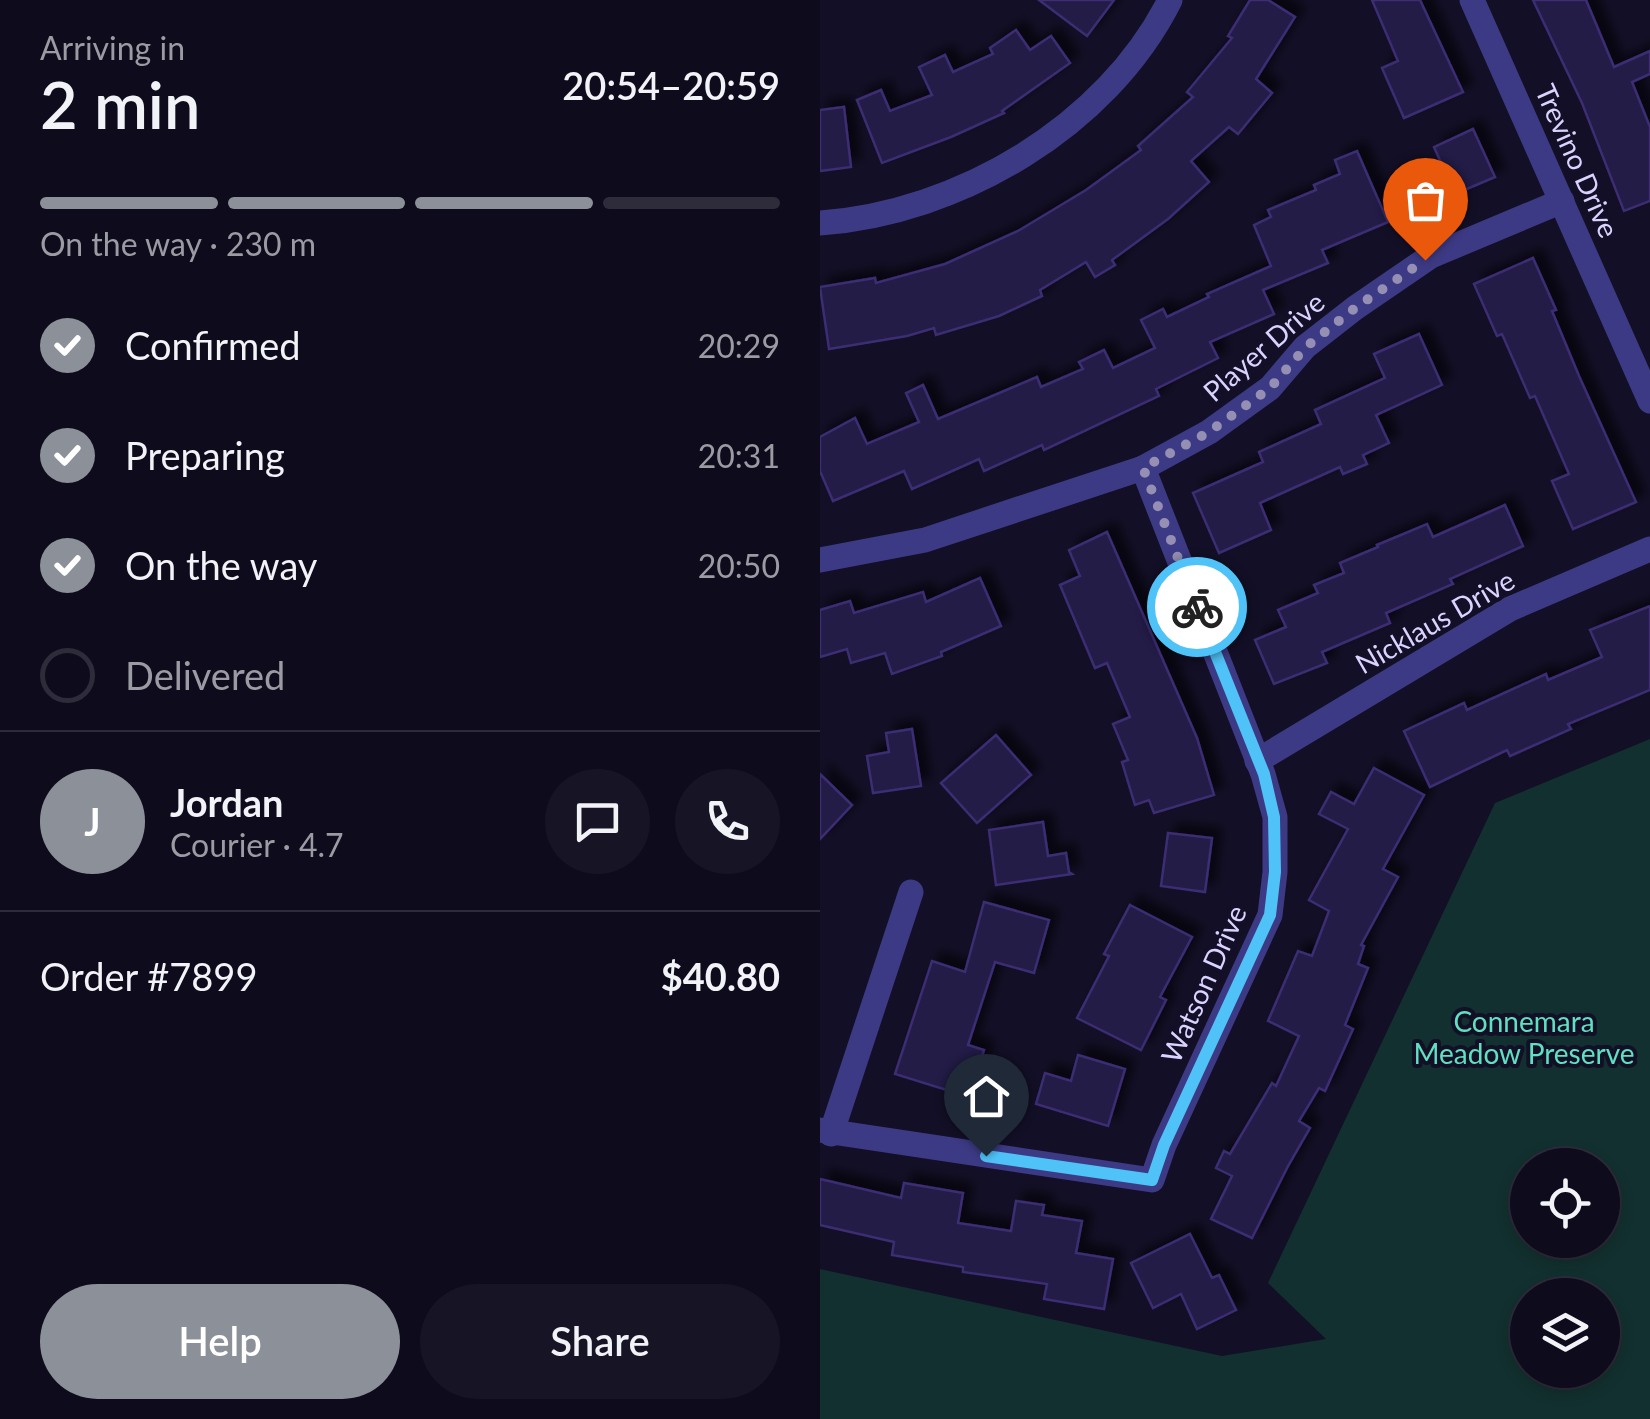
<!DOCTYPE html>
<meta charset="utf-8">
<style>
:root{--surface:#0e0b1c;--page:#171425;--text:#f1f3f6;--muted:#9b9ba3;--line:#2e2b3b;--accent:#8c9099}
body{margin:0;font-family:Lato,sans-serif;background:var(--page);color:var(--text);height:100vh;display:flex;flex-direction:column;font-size:38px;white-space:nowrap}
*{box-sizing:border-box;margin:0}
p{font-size:32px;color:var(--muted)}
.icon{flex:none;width:55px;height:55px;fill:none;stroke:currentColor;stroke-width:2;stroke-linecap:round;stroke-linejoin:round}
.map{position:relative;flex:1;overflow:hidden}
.panel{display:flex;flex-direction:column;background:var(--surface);width:820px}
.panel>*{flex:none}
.controls{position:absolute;left:690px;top:1148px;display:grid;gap:20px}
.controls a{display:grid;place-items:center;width:110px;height:110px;border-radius:50%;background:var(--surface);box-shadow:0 5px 15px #0003,0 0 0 2px var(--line);font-size:50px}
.pin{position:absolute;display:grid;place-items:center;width:85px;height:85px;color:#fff;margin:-102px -42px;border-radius:50% 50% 50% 0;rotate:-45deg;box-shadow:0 0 10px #0007}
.pin .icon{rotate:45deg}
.courier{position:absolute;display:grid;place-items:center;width:100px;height:100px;margin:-50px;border:8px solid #4fc3f7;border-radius:50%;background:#fff;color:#222;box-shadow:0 2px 12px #0007}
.summary em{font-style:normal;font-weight:600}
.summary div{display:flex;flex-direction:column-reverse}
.summary{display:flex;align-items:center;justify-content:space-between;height:170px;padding:0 40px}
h1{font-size:65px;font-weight:600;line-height:75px}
.bar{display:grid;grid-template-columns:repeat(4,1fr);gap:15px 10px;align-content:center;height:120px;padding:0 40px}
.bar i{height:12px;border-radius:8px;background:var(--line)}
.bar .active{background:var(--accent)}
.bar p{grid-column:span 4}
.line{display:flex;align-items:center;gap:25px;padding:0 40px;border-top:2px solid var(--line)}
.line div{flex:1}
.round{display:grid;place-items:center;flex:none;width:105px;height:105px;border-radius:52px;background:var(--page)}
ol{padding:0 40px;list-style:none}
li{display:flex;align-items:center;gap:30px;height:110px}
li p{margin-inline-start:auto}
li .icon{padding:10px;border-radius:50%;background:var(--accent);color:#fff;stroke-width:4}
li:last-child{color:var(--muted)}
li i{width:55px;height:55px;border:5px solid var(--line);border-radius:50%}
.button{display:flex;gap:20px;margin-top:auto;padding:20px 40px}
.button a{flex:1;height:115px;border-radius:60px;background:var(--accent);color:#fff;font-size:40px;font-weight:600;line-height:115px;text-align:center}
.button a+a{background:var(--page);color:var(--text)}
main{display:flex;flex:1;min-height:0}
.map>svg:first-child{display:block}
.green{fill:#12302f;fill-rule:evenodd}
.building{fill:#241b47;stroke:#3b2d73;stroke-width:2.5;filter:url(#shadow)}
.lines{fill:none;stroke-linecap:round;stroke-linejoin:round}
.minor{stroke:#3d3a85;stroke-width:25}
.done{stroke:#948fb3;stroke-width:10;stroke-dasharray:0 18}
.route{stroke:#4fc3f7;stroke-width:12}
.labels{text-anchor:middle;stroke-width:8;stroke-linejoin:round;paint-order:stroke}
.street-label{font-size:28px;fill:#d9d4ff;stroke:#130f26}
.park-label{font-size:28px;fill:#5fe0c0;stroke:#130f26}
</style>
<main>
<section class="panel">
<div class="summary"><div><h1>2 min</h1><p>Arriving in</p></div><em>20:54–20:59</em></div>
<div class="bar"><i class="active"></i><i class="active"></i><i class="active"></i><i></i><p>On the way · 230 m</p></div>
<ol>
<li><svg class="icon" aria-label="check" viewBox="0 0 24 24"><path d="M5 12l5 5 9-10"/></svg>Confirmed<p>20:29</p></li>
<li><svg class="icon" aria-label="check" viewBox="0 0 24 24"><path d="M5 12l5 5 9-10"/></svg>Preparing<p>20:31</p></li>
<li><svg class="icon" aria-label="check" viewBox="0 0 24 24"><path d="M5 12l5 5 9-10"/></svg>On the way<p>20:50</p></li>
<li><i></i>Delivered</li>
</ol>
<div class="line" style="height:180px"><b class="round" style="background:var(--accent);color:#fff">J</b><div><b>Jordan</b><p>Courier · 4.7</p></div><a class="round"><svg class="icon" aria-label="chat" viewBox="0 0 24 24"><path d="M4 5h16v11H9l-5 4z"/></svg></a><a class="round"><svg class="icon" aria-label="phone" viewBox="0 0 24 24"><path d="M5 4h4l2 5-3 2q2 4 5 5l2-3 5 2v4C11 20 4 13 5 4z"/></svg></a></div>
<div class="line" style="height:130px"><div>Order #7899</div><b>$40.80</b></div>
<div class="button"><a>Help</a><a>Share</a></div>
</section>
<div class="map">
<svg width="830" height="1419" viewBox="0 0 830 1419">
<defs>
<filter id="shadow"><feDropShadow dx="9" dy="-9" stdDeviation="5" flood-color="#0009"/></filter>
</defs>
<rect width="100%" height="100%" fill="#130f26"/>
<path class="green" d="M 830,739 L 830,1419 L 0,1419 L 0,1269 L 402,1356 L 506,1339 L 448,1283 L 675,803 ZM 708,1165 L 782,1165 L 782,1240 L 708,1240 ZM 708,1295 L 782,1295 L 782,1370 L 708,1370 Z"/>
<g class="building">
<polygon points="219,0 294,0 267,36"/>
<polygon points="430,0 448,0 475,17 436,79 452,93 418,134 409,127 371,161 389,182 348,219 292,260 295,265 275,277 266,262 220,290 222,296 179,316 116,335 114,328 87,336 9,349 0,287 55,278 56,283 125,264 198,231 266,190 321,150 318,146 373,97 367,92 412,38 408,36"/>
<polygon points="552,0 600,0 643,92 584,118 562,68 578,61"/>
<polygon points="713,0 766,0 794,67 830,51 830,74 812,82 830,127 830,201 804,211 762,103"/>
<polygon points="196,30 210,50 231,36 250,63 182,111 184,113 131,137 62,163 37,100 61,90 70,111 112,95 99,67 125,55 133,72 173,54 170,48"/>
<polygon points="24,107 31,167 0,171 0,110"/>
<polygon points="653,129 675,177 635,194 614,147"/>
<polygon points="537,151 568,222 502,250 508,263 443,290 454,314 390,342 398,358 336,389 339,396 224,450 222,445 164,471 159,459 92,489 84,471 13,501 0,471 0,437 35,418 47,444 99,422 86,393 103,385 118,419 217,377 221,387 263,369 259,362 284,350 293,368 335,348 321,320 343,309 347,317 389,297 387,294 451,266 434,225 451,217 448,210 496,190 494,185 520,174 515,160"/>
<polygon points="713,258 736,310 732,311 759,376 816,502 753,529 732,481 749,474 715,396 710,398 682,334 677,336 654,284"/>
<polygon points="599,334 622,385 556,415 569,443 543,455 547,464 523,474 520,467 440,503 451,530 399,553 373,493 443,462 439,452 501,424 495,410 565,378 554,354"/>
<polygon points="685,505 703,546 630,579 633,584 566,613 570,623 502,652 507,663 454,684 435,640 466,627 458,610 498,593 494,585 524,573 520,563 558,547 557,545 607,524 613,537"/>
<polygon points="287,532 377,738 394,795 334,813 329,800 315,805 302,762 308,760 293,724 310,717 287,663 275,668 240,585 260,576 249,550"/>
<polygon points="160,578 181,626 121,652 122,656 72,674 65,653 31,663 27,649 0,657 0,610 30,601 34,613 103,592 106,602"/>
<polygon points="830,606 830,690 748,724 751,729 690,756 687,750 610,787 584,731 644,703 647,710 726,674 728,680 782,657 770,630"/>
<polygon points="92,729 101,786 53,793 47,756 69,752 66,733"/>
<polygon points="176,735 211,775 157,823 121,783"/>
<polygon points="554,768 604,795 563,869 578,877 541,945 544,946 538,964 548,968 525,1025 533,1029 505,1091 499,1088 479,1121 490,1128 468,1166 432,1238 391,1219 412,1176 396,1168 404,1151 410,1154 452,1083 456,1086 479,1036 448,1021 478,951 492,956 509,911 489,900 528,829 499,814 511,792 534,804"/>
<polygon points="0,774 32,805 0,839"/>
<polygon points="223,822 228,856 246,853 249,872 252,874 176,885 169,830"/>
<polygon points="348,833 392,838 385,892 341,886"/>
<polygon points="164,902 229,920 214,973 175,962 148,1045 164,1050 149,1097 75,1074 112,961 145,972"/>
<polygon points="310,905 372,937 340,997 346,1000 321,1050 257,1018 289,956 284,954"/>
<polygon points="258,1055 305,1069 288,1126 216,1104 225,1073 251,1081"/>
<polygon points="0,1179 81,1198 84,1183 143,1193 138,1223 191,1231 196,1201 224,1205 222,1215 262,1221 256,1253 293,1259 284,1309 224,1299 227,1284 143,1272 143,1267 72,1255 74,1242 0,1225"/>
<polygon points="370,1234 392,1278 399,1275 416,1310 377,1329 361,1294 333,1308 311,1263"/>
</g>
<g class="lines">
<g class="minor">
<polyline points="652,0 830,401"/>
<path d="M 0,223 C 139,213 286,127 350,0"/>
<polyline points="0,560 105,540 323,468 389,432 450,388 485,347 535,308 611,256 742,201"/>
<polyline points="437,761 690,609 830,549"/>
<polyline points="0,1130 332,1180 344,1145 450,915 455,872 455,817 443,774 323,468"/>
<polyline points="11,1134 91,892"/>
</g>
</g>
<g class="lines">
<polyline class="done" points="377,607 323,468 389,432 450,388 486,347 535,308 605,260"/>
<polyline class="route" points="166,1156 332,1180 344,1145 450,915 455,872 454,817 444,774 377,607"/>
</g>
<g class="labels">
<g class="street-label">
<text transform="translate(757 161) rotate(66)" y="10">Trevino Drive</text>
<text transform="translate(444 347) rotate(-41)" y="10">Player Drive</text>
<text transform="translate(615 622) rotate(-30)" y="10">Nicklaus Drive</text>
<text transform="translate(384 984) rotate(-66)" y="10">Watson Drive</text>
</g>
<g class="park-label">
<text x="704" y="1032">Connemara<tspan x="704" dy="32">Meadow Preserve</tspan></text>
</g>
</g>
</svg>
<div class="controls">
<a><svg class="icon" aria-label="locate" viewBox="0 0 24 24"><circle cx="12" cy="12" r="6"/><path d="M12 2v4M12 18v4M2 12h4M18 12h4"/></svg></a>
<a><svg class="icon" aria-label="layers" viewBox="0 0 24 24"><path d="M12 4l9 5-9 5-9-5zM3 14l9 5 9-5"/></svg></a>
</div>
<div class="pin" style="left:605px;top:260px;background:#ea580c"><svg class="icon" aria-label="bag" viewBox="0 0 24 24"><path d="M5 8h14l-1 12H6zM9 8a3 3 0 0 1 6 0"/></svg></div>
<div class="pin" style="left:166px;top:1156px;background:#1f2937"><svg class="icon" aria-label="home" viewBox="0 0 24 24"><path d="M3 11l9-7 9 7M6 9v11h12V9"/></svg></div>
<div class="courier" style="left:377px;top:607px"><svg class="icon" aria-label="bike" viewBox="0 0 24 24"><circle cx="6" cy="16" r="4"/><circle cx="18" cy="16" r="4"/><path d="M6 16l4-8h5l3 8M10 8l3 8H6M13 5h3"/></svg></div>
</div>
</main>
